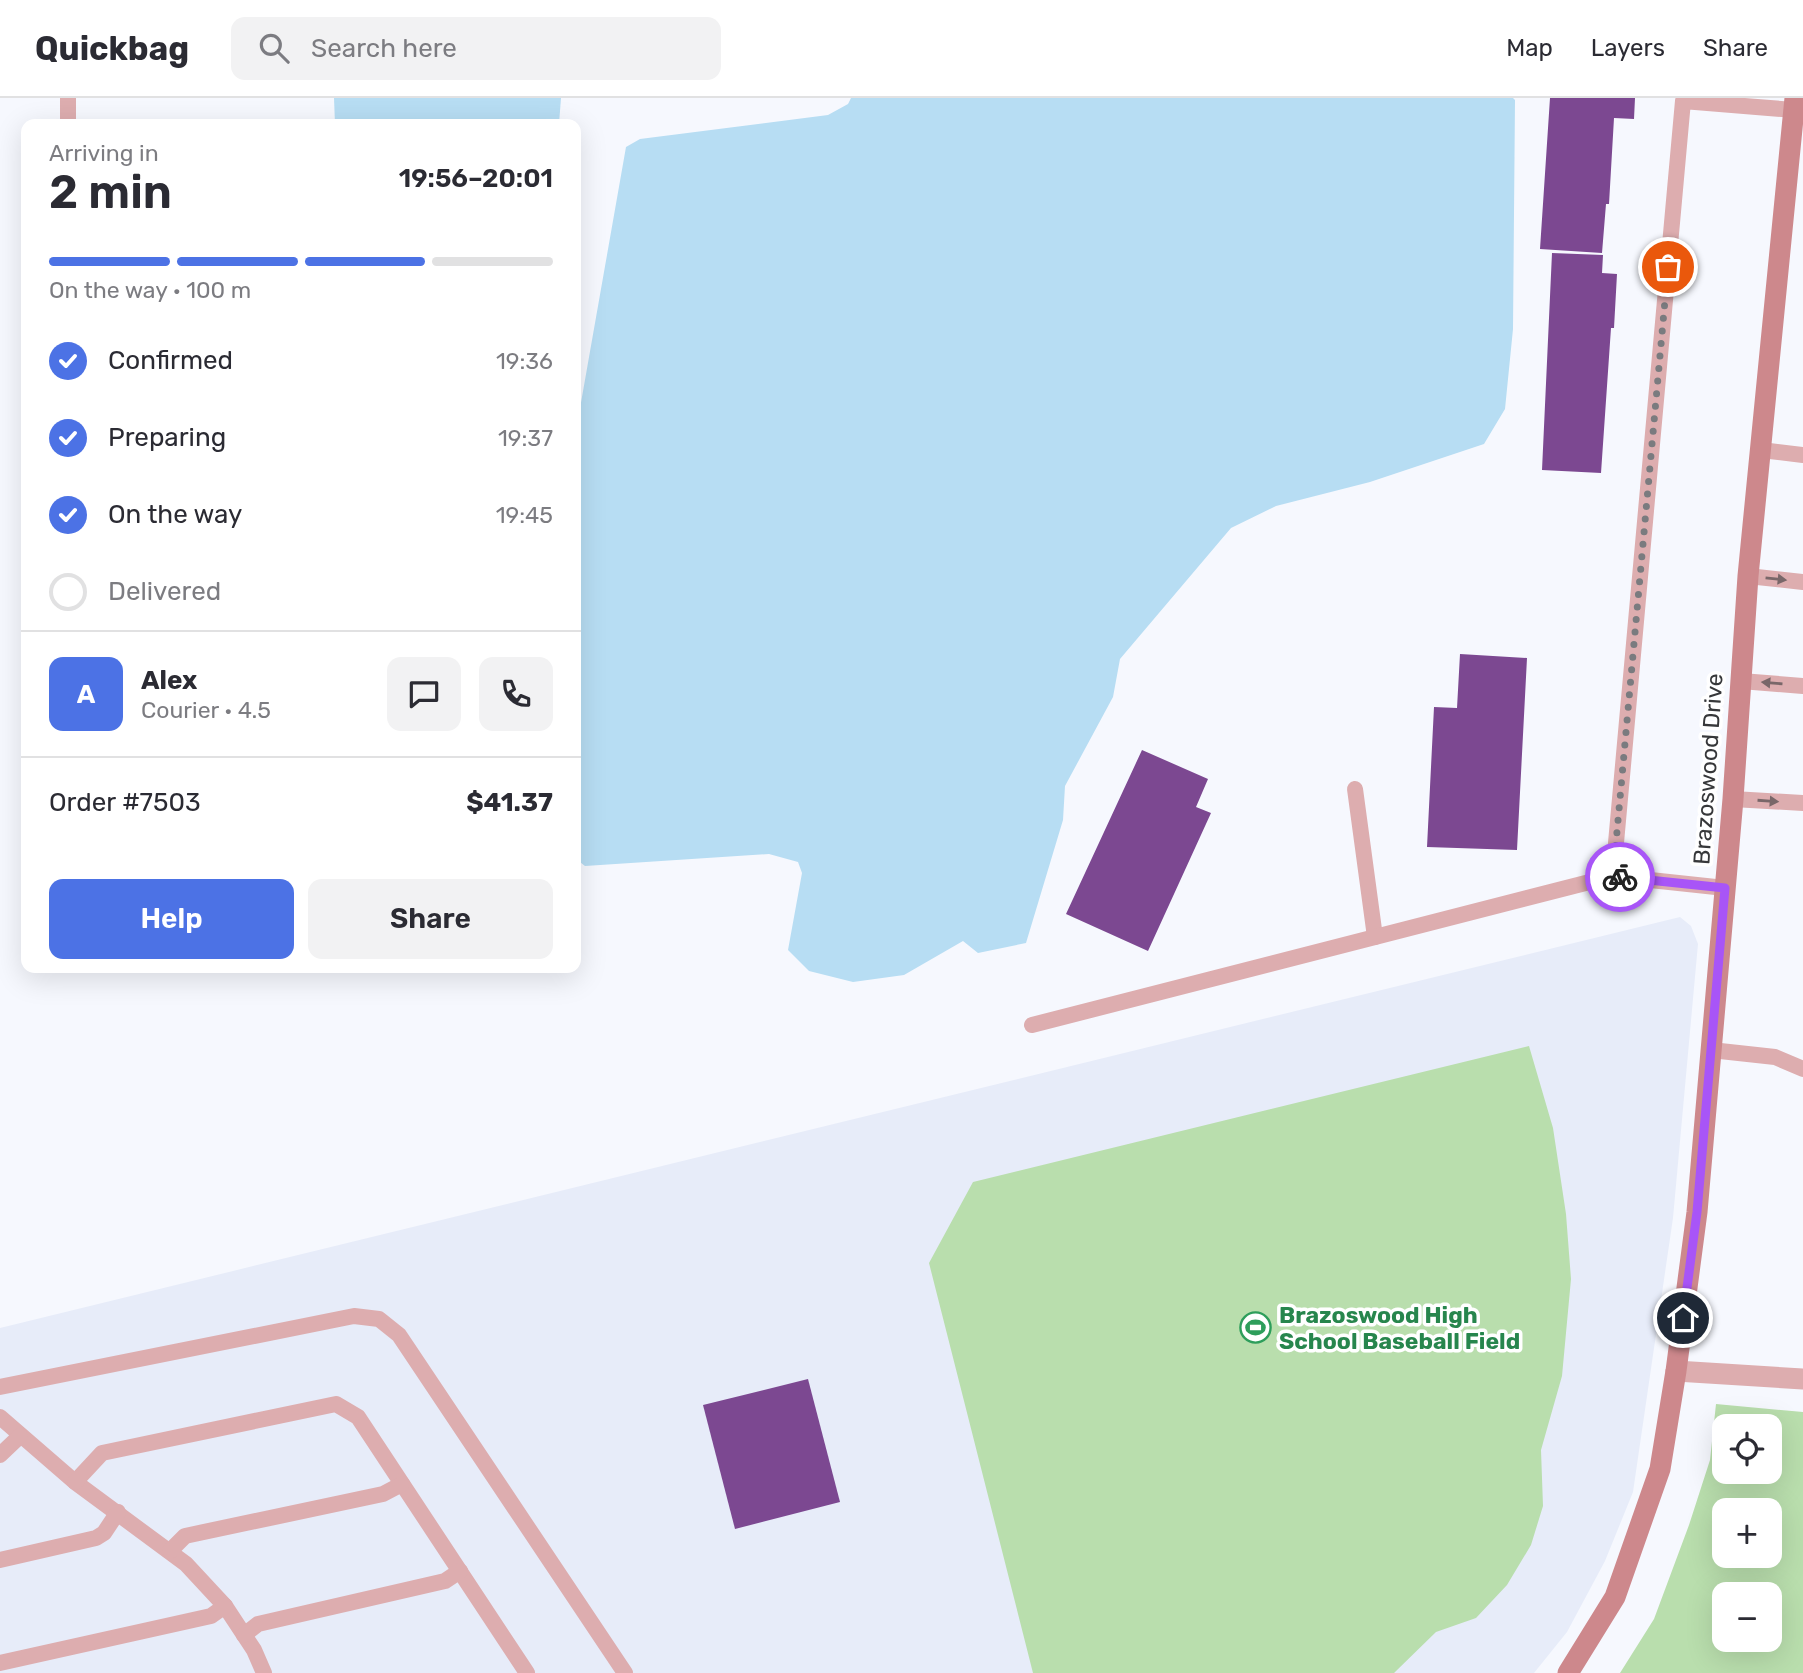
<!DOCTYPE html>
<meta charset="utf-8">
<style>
:root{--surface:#fff;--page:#f2f2f3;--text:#2b2b33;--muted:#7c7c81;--line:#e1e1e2;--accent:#4c72e5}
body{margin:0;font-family:Rubik,sans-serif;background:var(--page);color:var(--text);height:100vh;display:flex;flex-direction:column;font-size:26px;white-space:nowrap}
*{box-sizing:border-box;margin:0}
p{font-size:23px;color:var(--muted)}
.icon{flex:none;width:38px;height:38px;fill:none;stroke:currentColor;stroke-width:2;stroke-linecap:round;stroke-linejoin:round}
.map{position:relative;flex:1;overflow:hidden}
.details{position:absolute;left:21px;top:21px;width:560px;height:854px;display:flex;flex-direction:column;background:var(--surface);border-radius:14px;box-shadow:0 7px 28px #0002}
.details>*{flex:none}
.tools{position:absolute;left:1712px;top:1316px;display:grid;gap:14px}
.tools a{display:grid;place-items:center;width:70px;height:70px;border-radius:14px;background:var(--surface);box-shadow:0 7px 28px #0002;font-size:35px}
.pin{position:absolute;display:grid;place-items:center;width:60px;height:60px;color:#fff;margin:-30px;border:4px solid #fff;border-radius:50%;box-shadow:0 2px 7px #0007}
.courier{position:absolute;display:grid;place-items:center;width:70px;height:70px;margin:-35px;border:5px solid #a855f7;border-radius:50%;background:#fff;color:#222;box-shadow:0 2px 9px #0007}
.head em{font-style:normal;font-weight:600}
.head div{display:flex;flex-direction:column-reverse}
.head{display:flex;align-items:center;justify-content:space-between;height:119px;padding:0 28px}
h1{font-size:46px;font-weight:600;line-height:52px}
.bar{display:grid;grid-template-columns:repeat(4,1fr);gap:10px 7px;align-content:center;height:84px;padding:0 28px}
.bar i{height:9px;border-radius:5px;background:var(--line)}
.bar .selected{background:var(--accent)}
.bar p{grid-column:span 4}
.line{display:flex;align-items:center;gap:18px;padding:0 28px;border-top:2px solid var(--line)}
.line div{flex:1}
.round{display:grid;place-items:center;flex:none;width:74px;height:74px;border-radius:14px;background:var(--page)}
ol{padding:0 28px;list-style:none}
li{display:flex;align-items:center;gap:21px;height:77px}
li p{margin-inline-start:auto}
li .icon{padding:7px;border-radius:50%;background:var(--accent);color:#fff;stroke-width:4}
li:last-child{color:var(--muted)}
li i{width:38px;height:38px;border:4px solid var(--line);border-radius:50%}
.cta{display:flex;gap:14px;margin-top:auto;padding:14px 28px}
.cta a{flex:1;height:80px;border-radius:14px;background:var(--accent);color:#fff;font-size:28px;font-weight:600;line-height:80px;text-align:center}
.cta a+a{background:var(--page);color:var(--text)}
header{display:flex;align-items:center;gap:42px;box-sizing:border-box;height:98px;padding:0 35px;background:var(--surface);border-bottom:2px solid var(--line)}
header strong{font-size:33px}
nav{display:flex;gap:38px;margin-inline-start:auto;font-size:24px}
.search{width:490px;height:63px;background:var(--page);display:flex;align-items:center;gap:18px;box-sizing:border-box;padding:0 24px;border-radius:14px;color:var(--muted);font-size:26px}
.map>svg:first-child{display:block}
.built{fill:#e7ecf9}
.green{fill:#b9dead;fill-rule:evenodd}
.water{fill:#b7ddf3}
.building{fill:#7c4891}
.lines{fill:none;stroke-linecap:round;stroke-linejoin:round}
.lane{stroke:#ddadaf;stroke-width:16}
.street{stroke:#ddadaf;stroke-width:21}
.secondary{stroke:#cd888c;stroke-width:21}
.oneway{fill:#796769}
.done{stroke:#7a7b7f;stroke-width:7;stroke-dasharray:0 12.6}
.route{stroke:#a855f7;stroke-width:9}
.labels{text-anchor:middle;stroke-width:7;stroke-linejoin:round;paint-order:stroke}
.street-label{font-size:23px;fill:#37383a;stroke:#fff}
.leisure-label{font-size:23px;font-weight:bold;fill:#27864d;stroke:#fff;text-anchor:start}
</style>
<header>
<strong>Quickbag</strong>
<div class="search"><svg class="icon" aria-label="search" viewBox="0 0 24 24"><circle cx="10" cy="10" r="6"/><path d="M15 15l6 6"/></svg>Search here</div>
<nav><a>Map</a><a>Layers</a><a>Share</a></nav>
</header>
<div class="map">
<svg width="1803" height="1575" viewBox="0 0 1803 1575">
<rect width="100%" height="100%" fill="#f6f8fe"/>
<polygon class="built" points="1680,819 1691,828 1698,846 1673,1120 1633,1394 1605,1463 1567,1534 1534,1575 0,1575 0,1230"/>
<g class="green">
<polygon points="1529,948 1553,1030 1566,1116 1571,1181 1562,1278 1541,1352 1543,1408 1531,1447 1507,1487 1476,1520 1436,1534 1394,1575 1033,1575 929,1165 973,1084"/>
<path d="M 1716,1306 L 1803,1314 L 1803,1575 L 1620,1575 L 1654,1521 L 1689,1427 L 1710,1362 ZM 1724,1328 L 1769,1328 L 1769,1374 L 1724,1374 ZM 1724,1412 L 1769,1412 L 1769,1458 L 1724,1458 ZM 1724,1496 L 1769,1496 L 1769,1542 L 1724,1542 Z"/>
</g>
<g class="water">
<polygon points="334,0 561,0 559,26 335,26"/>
<polygon points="851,0 1513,0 1515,2 1513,231 1505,311 1484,346 1370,384 1276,408 1231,430 1120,561 1113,599 1065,688 1063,722 1026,845 978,855 963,843 904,877 853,884 809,873 788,852 802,775 798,764 769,756 585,768 576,761 576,333 626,49 640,41 828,17 848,6"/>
</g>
<g class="building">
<polygon points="1550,0 1635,0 1634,21 1614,20 1609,106 1606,106 1602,155 1540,151"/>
<polygon points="1552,155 1603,157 1602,175 1617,176 1614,230 1611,230 1601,375 1542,372"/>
<polygon points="1460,556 1527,560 1517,752 1427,749 1434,609 1457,610"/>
<polygon points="1142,652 1208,681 1196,709 1211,715 1148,853 1066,816"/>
<polygon points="808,1281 840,1404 735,1431 703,1307"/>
</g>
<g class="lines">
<g class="lane">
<polyline points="68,26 68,0"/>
<polyline points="1761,352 1803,357"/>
<polyline points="1748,478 1803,484"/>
<polyline points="1741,583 1803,588"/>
<polyline points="1355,691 1375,839"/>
<polyline points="1733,701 1803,705"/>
<polyline points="1613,778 1683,3 1794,12"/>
<polyline points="1032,927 1613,778 1725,790"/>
<polyline points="1711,952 1775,959 1803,971"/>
<polyline points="0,1289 354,1218 379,1221 399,1237 625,1575"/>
<polyline points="0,1319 75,1384 186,1466 225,1508 254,1552 264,1575"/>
<polyline points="0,1357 20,1338"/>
<polyline points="75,1384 102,1355 336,1306 358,1319 527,1575"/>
<polyline points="170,1453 185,1438 383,1396 402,1386"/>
<polyline points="0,1462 96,1440 104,1435 118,1414"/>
<polyline points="244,1537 258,1526 445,1483 460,1473"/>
<polyline points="0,1565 211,1518 225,1508"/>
</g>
<polyline class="street" points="1676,1273 1803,1281"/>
<polyline class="secondary" points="1568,1575 1615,1499 1660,1371 1676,1273 1697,1114 1733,701 1748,478 1795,0"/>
</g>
<defs><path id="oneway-solid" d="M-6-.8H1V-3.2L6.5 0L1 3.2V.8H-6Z" transform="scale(1.75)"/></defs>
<g class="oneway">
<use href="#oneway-solid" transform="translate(1776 481) rotate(6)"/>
<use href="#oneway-solid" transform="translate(1772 585) rotate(-175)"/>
<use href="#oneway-solid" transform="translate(1768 703) rotate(4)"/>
</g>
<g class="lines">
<polyline class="done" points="1620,779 1613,778 1668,169"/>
<polyline class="route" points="1620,779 1725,790 1697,1114 1683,1220"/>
</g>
<defs>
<symbol id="stadium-ring" viewBox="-11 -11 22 22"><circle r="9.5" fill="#fff" stroke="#2e9e5b" stroke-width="1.5"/><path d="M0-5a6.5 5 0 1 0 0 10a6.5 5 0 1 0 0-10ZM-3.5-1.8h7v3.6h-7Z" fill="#2e9e5b"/></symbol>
</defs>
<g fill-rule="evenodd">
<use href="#stadium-ring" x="1238" y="1212" width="35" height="35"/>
</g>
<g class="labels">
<g class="street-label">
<text transform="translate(1708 671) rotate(-86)" y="8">Brazoswood Drive</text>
</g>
<g class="leisure-label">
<text x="1279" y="1225">Brazoswood High<tspan x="1279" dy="26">School Baseball Field</tspan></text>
</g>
</g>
</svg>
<div class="tools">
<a><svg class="icon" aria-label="locate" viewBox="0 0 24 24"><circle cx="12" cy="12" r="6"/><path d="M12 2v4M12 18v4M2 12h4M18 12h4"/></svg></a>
<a>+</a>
<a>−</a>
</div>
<div class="pin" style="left:1668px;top:169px;background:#ea580c"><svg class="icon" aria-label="bag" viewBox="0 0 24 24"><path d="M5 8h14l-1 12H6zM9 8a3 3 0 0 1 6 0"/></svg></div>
<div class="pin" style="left:1683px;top:1220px;background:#1f2937"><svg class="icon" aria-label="home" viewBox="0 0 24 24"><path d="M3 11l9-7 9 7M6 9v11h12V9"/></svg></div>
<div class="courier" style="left:1620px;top:779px"><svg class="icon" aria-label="bike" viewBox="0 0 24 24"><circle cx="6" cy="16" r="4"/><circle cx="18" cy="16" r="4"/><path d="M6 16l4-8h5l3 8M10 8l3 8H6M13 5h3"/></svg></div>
<section class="details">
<div class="head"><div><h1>2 min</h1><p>Arriving in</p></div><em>19:56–20:01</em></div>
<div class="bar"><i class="selected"></i><i class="selected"></i><i class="selected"></i><i></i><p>On the way · 100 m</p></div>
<ol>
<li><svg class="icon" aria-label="check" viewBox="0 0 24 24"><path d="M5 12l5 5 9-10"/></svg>Confirmed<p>19:36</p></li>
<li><svg class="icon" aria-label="check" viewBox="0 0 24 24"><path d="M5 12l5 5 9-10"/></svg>Preparing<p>19:37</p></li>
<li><svg class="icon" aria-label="check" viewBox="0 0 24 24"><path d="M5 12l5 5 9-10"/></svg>On the way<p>19:45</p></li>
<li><i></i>Delivered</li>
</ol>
<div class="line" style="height:126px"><b class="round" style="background:var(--accent);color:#fff">A</b><div><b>Alex</b><p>Courier · 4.5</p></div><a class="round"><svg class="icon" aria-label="chat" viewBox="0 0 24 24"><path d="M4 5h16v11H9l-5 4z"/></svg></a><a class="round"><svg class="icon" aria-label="phone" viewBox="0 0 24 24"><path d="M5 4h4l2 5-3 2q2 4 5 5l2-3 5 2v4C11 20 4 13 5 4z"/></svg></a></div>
<div class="line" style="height:91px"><div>Order #7503</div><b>$41.37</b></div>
<div class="cta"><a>Help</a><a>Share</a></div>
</section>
</div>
